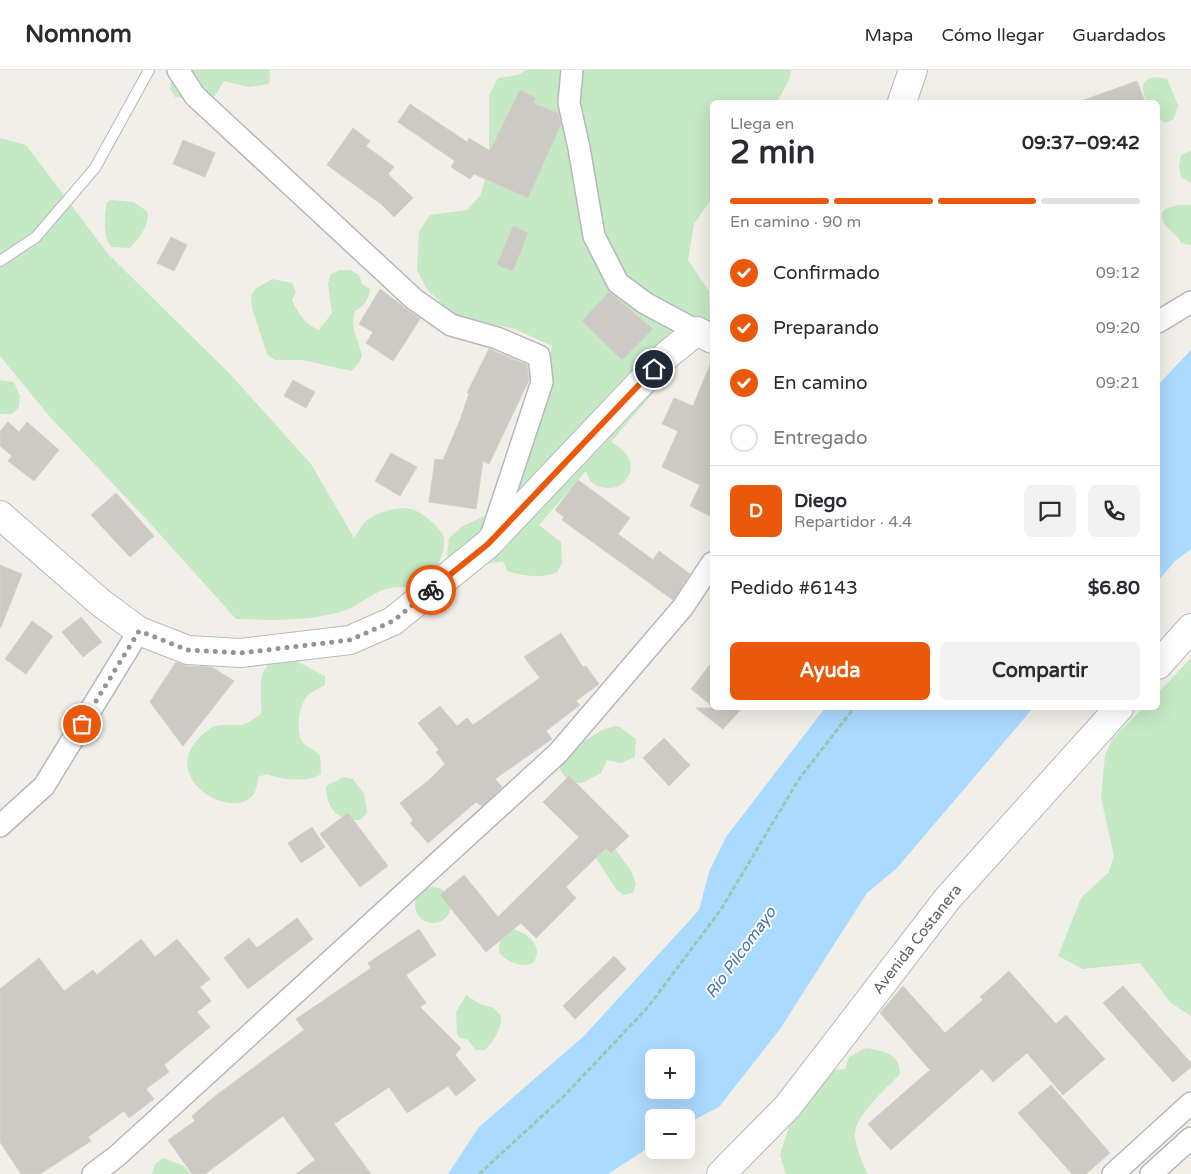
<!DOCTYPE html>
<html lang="es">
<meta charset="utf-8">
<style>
:root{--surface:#fff;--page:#f2f2f3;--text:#2b2b33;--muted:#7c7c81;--line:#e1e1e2;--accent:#ea580c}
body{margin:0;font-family:"Varela Round",sans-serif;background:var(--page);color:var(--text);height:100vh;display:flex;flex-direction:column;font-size:19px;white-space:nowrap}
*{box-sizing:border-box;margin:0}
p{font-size:16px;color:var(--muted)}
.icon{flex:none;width:28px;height:28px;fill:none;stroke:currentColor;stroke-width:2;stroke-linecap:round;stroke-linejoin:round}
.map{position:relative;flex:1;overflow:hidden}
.side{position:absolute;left:710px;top:30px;width:450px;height:610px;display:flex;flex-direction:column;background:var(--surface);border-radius:8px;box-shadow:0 5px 20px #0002}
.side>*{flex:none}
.controls{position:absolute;left:645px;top:979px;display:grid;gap:10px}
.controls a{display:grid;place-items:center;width:50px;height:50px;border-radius:8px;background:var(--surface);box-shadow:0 5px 20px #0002;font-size:25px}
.pin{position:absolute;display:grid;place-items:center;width:42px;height:42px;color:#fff;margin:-21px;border:2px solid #fff;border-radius:50%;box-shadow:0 1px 5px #0007}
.courier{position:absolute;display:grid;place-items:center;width:50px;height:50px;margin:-25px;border:4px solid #ea580c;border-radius:50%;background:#fff;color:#222;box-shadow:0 1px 6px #0007}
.overview em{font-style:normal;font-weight:700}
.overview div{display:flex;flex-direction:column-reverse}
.overview{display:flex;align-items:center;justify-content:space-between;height:85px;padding:0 20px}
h1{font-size:32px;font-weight:700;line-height:38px}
.bar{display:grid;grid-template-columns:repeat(4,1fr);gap:8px 5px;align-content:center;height:60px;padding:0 20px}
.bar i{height:6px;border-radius:4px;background:var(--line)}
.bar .active{background:var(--accent)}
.bar p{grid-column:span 4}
.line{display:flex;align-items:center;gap:12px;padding:0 20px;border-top:1px solid var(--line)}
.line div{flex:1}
.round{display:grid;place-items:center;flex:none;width:52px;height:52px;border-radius:8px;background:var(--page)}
ol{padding:0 20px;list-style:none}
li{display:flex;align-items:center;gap:15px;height:55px}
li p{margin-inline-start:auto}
li .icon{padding:5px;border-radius:50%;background:var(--accent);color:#fff;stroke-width:4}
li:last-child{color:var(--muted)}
li i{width:28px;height:28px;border:2px solid var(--line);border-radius:50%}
.cta{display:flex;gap:10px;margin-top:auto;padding:10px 20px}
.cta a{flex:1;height:58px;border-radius:8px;background:var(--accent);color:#fff;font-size:20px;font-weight:700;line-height:58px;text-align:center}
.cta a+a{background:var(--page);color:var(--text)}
header{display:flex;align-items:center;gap:30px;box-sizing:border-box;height:70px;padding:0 25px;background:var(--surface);border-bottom:1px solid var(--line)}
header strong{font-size:24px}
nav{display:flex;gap:28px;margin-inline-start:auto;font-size:18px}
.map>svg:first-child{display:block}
.green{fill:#c5e8c5}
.water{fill:#aadaff;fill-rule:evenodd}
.building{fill:#cccac5;stroke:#d6d1c6}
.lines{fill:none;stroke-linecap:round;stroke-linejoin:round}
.lane-casing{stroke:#b5b8bc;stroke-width:12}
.street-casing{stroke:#b5b8bc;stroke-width:24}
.secondary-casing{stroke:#b6babf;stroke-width:30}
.path{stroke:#9cc7a9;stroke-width:3;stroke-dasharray:5 2.5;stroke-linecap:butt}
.lane{stroke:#fff;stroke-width:10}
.street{stroke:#fff;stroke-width:21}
.secondary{stroke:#fff;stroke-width:28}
.done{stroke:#929495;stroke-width:5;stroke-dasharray:0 9}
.route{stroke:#ea580c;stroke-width:6}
.labels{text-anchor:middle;stroke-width:4;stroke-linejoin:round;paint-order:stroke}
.street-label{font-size:15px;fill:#5f6368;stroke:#fff}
.water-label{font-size:16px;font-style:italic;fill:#4174aa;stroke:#fff}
</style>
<header>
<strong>Nomnom</strong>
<nav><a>Mapa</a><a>Cómo llegar</a><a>Guardados</a></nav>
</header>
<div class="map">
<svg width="1191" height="1104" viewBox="0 0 1191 1104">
<rect width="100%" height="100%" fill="#f1efe8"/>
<g class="green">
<polygon points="181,0 270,0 269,14 250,17 224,11 214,27 204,30 175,27 170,19 172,10"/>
<path d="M 526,0 L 791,0 L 789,10 L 777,32 L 712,32 L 712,128 L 694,154 L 688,190 L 709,221 L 710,257 L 611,372 C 652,393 620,435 590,411 L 586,401 L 539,455 L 561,472 L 562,493 L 557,502 C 541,509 523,506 507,501 L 503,491 L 463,499 L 447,487 L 449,468 L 463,456 L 495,441 L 539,353 L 552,276 L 515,259 L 454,246 L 426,218 L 417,200 L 419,162 L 430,145 L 467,140 L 480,126 L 491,91 L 489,81 L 489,26 L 498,8 L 518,5 Z"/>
<path d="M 1157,7 L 1167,9 L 1178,35 L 1174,49 L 1165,53 L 1158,48 L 1158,32 L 1147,32 C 1141,18 1140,9 1157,7 Z"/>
<path d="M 0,68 L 26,75 L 108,184 L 229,303 L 311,394 L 354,468 C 359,461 362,453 370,448 C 381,441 402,435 414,440 C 423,443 439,457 443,465 C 447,476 439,497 432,504 C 415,522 409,515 390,518 C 377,520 359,535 346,540 C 310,552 273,550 236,549 L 148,451 L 50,347 L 0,286 Z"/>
<polygon points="1191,81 1191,113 1181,107 1179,97 1181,85"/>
<path d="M 111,130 L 133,132 L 147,141 C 151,154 138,170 129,178 L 111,177 C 103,166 104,145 107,132 Z"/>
<path d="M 1178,135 L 1191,135 L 1191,175 L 1181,173 C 1177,160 1159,159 1162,142 L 1165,139 Z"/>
<path d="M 340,200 L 350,200 L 359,205 L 362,214 L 370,219 C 368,230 365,236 355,241 C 349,259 359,269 362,286 L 358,294 L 351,301 L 303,290 L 275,290 L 267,284 L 252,238 L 251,227 L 255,219 L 272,209 L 292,213 L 296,222 L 292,230 C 298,243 305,255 319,260 L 332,243 L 328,214 L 331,204 Z"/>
<polygon points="0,310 14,312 20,326 19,337 12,344 0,344"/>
<polygon points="1191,588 1191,946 1171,933 1140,893 1083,899 1058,886 1081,828 1109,802 1114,786 1101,728 1105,686 1112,669 1143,638 1158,638 1158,623"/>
<path d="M 275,589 L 296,591 L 325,606 L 325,615 C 320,618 313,621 308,625 C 299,634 294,664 304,674 C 309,678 315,680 320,685 L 321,704 C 308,713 282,710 267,704 L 258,707 C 257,713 257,720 253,725 C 232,753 149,704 208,660 C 219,651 232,658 244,654 C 250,653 256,647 261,644 C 263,624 254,602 275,589 Z"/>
<path d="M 615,656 L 620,657 L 636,669 L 635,687 L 621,693 L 607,690 L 601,703 L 582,713 C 569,713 561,706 559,694 L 570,677 L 583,672 L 602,660 Z"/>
<path d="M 344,707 L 353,709 L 364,724 L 367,743 L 360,750 C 338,752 326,738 326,716 Z"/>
<polygon points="596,775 615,779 631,801 636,814 633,823 623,825 616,819 594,785"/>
<circle cx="433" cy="835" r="18"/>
<path d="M 512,859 C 527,862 545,877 533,893 C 521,898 506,892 499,882 L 500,865 Z"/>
<path d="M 466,925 L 480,934 L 494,938 L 501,946 C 503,957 493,972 485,980 L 476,980 L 468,970 L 459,967 L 457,963 L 456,942 Z"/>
<path d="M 866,978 C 883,981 900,983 900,1004 C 887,1018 857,1043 855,1063 C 854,1072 863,1095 868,1104 L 786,1104 L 780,1085 L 793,1044 L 829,1001 L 845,999 L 849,987 Z"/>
<polygon points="163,1088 184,1096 190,1104 152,1104 155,1094"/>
</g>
<g class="water">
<polygon points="1191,280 1191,479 1175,491 1158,511 1158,315"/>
<path d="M 825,638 L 1033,638 L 897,798 L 867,823 L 780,959 L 719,1037 L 686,1054 L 686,1048 L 654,1048 L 654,1074 L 608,1104 L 448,1104 L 479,1057 L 584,966 L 699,840 L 709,802 L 726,767 ZM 654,988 L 686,988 L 686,1020 L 654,1020 Z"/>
</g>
<g class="building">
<polygon points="1137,11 1145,32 1084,32 1084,30"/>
<polygon points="520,20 536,28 533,33 558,43 561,54 528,128 474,104 470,109 451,97 455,91 398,52 410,34 467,72 469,68 490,81"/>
<polygon points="353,58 370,71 366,76 394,97 388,104 413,128 394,147 381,134 327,95"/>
<polygon points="183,70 215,83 205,107 173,94"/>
<polygon points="513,156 528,163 513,201 497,195"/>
<polygon points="171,167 187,175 174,201 157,193"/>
<polygon points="380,219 420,249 393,291 366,273 373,262 359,254"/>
<polygon points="609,222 653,259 622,290 582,251"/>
<polygon points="489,279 527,295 529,310 489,394 483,391 476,439 429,432 435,389 443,390 460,350 469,324 467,323"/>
<polygon points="712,290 712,447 690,436 700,415 662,397 678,361 662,354 674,328 693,336"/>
<polygon points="293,310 315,322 306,338 284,326"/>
<polygon points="8,352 19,362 27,352 59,380 34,411 8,391 12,386 0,376 0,361"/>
<polygon points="391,383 417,397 400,426 375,411"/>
<polygon points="578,410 630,448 618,464 653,490 659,481 690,504 673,530 562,450 564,447 555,440"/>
<polygon points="116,423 154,466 130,487 91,445"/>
<polygon points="0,495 22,504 1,557 0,557"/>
<polygon points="81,547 102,572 83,587 62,562"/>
<polygon points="32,551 53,566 26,604 5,589"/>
<polygon points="561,563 583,597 586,596 599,614 576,631 580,635 546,661 552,669 495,709 502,717 498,721 482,736 476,732 428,773 410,753 413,750 400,733 429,710 445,694 436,682 439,680 418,653 440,636 457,656 467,648 473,655 540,608 524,587"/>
<polygon points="176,592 187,596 212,597 234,611 183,676 150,632"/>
<polygon points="712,592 712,636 691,619"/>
<polygon points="696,638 742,638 723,659"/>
<polygon points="664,668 690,695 669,716 643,688"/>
<polygon points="569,706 629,766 611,783 606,778 566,817 576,828 536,868 521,853 486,882 440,825 464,805 498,847 579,767 543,732"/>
<polygon points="348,743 388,796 360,817 320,764"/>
<polygon points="312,757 325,777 301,793 288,773"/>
<polygon points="297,848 313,869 248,919 224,888 249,868 257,878"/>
<polygon points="419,859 436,885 406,905 426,933 420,937 461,978 455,985 476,1010 456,1026 448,1016 407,1043 389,1017 334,1054 371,1104 296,1104 315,1090 283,1046 205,1104 192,1104 168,1070 195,1051 192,1046 214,1027 304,960 296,949 371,898 368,893"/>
<polygon points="141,869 155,887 177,869 210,909 200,917 211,931 197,942 210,957 164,995 169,1002 146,1019 154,1029 129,1048 124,1041 88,1067 91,1071 40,1104 21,1104 0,1072 0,919 39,888 64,921 93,900 97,905"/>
<polygon points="614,886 626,899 575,949 563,936"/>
<polygon points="1009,901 1056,954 1066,945 1105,989 1063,1025 1027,983 993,1012 982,999 891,1080 868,1054 930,1000 880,943 903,916 945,963 983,930 980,927"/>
<polygon points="1123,916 1191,993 1191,997 1173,1012 1103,933"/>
<polygon points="1051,1015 1110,1083 1086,1104 1072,1104 1018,1043"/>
</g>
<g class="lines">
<defs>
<polyline id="lane" points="0,191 36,167 95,98 149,0"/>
<g id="street">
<polyline points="178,0 195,26 414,229 451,255 497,268 539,286 542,312 490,469"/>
<polyline points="572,0 569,33 579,78 594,166 618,213 645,233 697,261"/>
<polyline points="1158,252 1191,232"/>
<polyline points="0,756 44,716 139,561"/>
<polyline points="93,1104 117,1086 558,683 683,537 712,493"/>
<polyline points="1113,1104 1191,1033"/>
<polyline points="1151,1104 1191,1068"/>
</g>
<g id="secondary">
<polyline points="902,32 913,0"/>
<polyline points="0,445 101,533 139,561 188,580 241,583 350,570 393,551 488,474 667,285 697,261 712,269"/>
<polyline points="1158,595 1191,558"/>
<polyline points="721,1104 788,1036 948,828 1119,638"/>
</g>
</defs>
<use href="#lane" class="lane-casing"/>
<use href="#street" class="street-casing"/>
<use href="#secondary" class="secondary-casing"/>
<polyline class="path" points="479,1104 564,1026 648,937 720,841 799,709 854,638"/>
<use href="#lane" class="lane"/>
<use href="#street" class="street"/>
<use href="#secondary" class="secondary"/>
</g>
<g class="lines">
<polyline class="done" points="82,654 139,561 188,580 241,583 350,570 393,551 431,520"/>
<polyline class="route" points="431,520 488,474 654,299"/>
</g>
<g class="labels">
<g class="street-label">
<text transform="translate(917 869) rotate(-52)" y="5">Avenida Costanera</text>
</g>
<g class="water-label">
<text transform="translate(740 882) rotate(-54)" y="6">Río Pilcomayo</text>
</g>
</g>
</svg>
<div class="controls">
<a>+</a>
<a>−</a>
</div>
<div class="pin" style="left:82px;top:654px;background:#ea580c"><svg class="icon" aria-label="bag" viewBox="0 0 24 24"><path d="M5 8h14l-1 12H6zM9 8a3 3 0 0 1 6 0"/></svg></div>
<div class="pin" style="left:654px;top:299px;background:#1f2937"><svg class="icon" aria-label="home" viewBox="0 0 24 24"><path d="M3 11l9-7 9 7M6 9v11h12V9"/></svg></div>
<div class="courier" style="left:431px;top:520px"><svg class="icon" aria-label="bike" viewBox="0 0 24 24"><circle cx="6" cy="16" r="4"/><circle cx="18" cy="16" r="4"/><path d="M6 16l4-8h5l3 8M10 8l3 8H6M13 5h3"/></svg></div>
<section class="side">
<div class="overview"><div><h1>2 min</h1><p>Llega en</p></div><em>09:37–09:42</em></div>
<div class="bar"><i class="active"></i><i class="active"></i><i class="active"></i><i></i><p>En camino · 90 m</p></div>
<ol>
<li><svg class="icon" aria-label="check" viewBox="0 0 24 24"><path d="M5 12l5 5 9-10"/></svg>Confirmado<p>09:12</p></li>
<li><svg class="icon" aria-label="check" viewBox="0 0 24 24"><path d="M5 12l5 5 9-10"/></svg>Preparando<p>09:20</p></li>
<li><svg class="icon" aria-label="check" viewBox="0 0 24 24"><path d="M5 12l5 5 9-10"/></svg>En camino<p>09:21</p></li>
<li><i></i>Entregado</li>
</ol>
<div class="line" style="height:90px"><b class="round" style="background:var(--accent);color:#fff">D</b><div><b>Diego</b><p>Repartidor · 4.4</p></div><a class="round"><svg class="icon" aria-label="chat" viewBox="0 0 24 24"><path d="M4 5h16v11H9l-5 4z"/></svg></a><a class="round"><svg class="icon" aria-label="phone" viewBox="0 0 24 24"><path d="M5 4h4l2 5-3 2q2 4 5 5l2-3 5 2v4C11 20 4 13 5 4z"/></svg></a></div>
<div class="line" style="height:65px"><div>Pedido #6143</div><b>$6.80</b></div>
<div class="cta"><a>Ayuda</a><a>Compartir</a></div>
</section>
</div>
